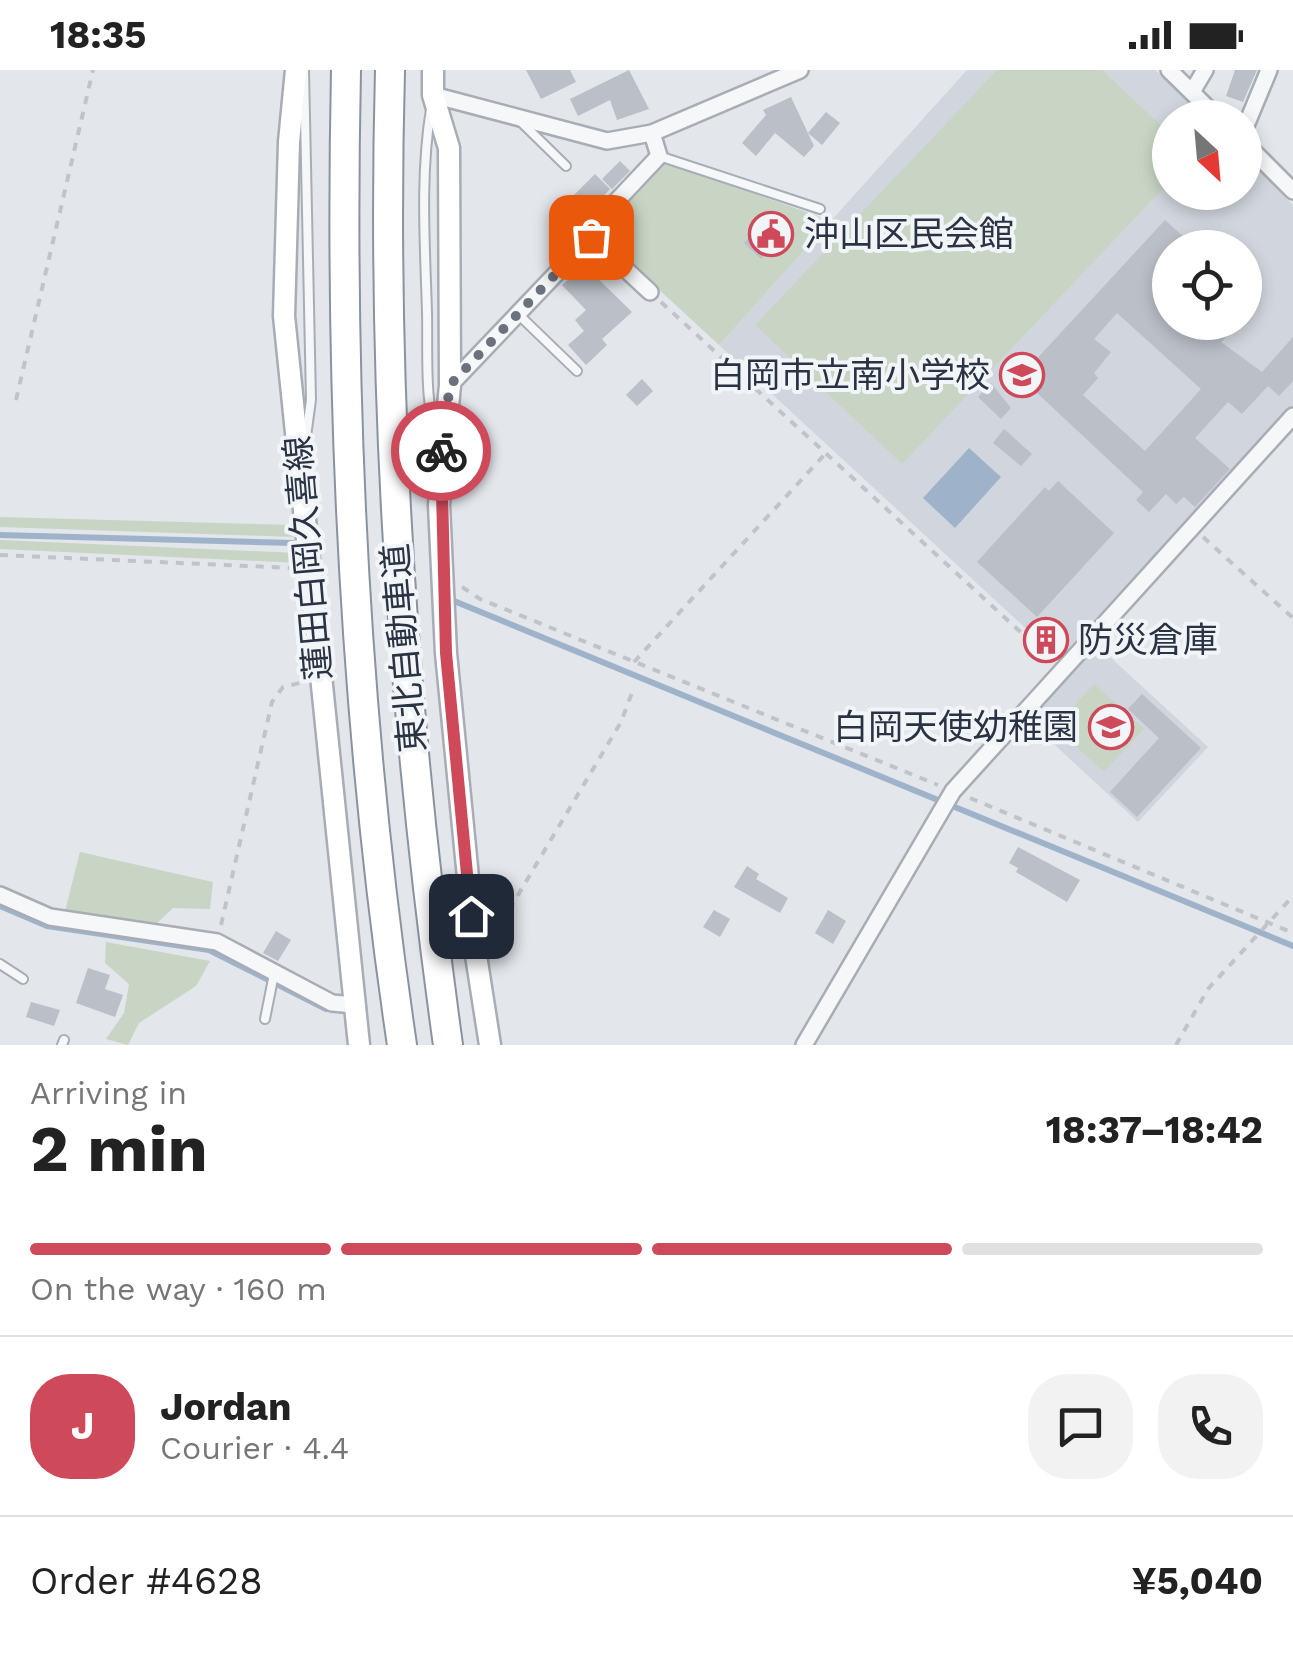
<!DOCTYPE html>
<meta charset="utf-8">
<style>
:root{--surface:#fff;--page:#f2f2f2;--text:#222;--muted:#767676;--line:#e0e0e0;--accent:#ce4a5b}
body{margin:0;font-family:"Work Sans","Noto Sans JP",sans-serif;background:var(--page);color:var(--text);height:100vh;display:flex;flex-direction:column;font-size:38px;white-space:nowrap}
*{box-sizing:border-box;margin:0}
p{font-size:32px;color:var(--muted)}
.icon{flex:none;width:55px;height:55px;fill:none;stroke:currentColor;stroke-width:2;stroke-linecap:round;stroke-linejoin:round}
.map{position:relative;height:975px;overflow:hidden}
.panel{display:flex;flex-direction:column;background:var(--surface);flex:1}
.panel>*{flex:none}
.needle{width:65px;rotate:154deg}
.tools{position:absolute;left:1152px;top:30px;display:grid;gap:20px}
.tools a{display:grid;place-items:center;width:110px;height:110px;border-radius:50%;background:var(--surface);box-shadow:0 5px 15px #0003;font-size:50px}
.pin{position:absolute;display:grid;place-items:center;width:85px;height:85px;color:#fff;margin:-42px;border-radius:20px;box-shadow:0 5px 15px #0006}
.courier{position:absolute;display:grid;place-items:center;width:100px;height:100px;margin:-50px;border:8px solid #ce4a5b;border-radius:50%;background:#fff;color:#222;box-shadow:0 2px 12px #0007}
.headline em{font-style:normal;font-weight:700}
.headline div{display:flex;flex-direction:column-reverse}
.headline{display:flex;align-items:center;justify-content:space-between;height:170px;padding:0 30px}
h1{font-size:65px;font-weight:700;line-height:75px}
.bar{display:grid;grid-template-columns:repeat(4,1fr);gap:15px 10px;align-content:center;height:120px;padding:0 30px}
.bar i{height:12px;border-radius:8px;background:var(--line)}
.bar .current{background:var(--accent)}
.bar p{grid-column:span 4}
.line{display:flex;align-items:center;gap:25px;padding:0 30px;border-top:2px solid var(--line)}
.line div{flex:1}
.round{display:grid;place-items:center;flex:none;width:105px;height:105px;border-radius:40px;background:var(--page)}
.status{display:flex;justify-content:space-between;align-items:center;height:70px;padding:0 50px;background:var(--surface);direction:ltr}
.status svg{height:28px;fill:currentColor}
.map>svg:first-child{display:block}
.built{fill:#d1d5dd;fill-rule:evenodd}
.green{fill:#c8d5c4}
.water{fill:#9eb3ca}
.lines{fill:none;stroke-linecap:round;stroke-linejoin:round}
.stream{stroke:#9eb3ca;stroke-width:6}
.building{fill:#babfc8;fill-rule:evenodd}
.lane-casing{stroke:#a8adb5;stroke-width:12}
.street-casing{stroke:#a8adb5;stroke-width:20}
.secondary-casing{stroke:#a8adb5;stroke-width:25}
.highway-casing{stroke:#8a93a1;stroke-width:32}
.path{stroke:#c0c4ca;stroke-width:4;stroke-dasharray:8 8;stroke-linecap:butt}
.lane{stroke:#f5f7f9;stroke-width:8}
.street{stroke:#f5f7f9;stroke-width:15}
.secondary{stroke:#fff;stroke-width:20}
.highway{stroke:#fff;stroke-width:28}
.done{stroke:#6b727e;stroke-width:10;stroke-dasharray:0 18}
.route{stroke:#ce4a5b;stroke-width:12}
.labels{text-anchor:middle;stroke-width:8;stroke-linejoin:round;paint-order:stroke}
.poi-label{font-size:35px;fill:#2a3343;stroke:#f2f5f8;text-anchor:start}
.street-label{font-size:35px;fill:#2a3343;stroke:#f2f5f8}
</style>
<div class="status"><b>18:35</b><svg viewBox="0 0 49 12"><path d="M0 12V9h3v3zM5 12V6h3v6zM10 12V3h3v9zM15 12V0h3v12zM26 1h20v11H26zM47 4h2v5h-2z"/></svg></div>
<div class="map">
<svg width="1293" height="975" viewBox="0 0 1293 975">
<rect width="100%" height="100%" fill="#e3e6eb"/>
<g class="built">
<path d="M 967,0 L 1155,0 L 1204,47 L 1170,48 L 1170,122 L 1245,122 L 1245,87 L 1293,135 L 1293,335 L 1059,589 L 719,275 ZM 1170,178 L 1245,178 L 1245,252 L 1170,252 Z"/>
<polygon points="1098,576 1208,677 1138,752 1029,651"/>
</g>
<g class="green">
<polygon points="997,0 1102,0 1170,64 1170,111 902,394 755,255"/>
<polygon points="663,92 818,146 827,155 719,275 603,168 599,159"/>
<polygon points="0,447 295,455 296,467 0,457"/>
<polygon points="0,470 298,483 300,493 0,479"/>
<polygon points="1094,614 1144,659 1104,702 1055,657"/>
<polygon points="80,782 213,812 210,839 173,838 155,855 65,841"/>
<polygon points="106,872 210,891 196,916 139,953 128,975 106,969 124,943 129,914 105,893"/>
</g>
<polygon class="water" points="969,378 1001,407 955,458 923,428"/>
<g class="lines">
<g class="stream">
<polyline points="0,465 294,473"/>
<polyline points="454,531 1293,876"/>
<polyline points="0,836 47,856 209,880 326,939"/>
</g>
</g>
<g class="building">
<polygon points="526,0 570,0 576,12 541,29"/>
<polygon points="629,0 649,39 617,50 610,30 578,46 570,29"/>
<polygon points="1235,0 1257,0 1243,32 1226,26"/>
<polygon points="791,27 814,76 804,87 775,63 756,86 742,73 766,45 763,40"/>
<polygon points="826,42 840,53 822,75 808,63"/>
<polygon points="620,91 630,101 612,119 602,109"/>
<polygon points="595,104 610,119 576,155 560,139"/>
<polygon points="773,143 792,162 761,189 744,173"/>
<path d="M 1165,150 L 1186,169 L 1178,178 L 1170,178 L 1170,252 L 1212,252 L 1226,267 L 1221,272 L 1262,302 L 1293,267 L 1293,311 L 1279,326 L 1268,316 L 1242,344 L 1228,332 L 1195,368 L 1230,399 L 1195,437 L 1184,427 L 1176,434 L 1166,424 L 1149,442 L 1136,430 L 1143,422 L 1020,307 ZM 1117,243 L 1201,319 L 1145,381 L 1083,325 L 1098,308 L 1094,303 L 1111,282 L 1094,269 Z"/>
<polygon points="584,195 632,242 602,269 607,275 586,295 568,275 584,261 575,250 586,240 562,215"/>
<polygon points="642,309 653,321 637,336 626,325"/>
<polygon points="991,313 1011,338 1001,349 978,327"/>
<polygon points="1004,359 1032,384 1021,396 993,373"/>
<polygon points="1058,411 1114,463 1037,547 977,492 1045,417 1049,421"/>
<polygon points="1142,624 1201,678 1137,747 1110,722 1159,668 1128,639"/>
<polygon points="1018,777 1080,810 1067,832 1016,802 1018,798 1009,793"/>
<polygon points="747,796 759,804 756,809 788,828 780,843 734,817"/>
<polygon points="714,840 730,849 720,867 703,857"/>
<polygon points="828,840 846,851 833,874 815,863"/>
<polygon points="276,861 291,870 278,891 263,883"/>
<polygon points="88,898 110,905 105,919 123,925 115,947 76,933"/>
<polygon points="31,932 60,940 54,956 26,947"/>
</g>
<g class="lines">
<defs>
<g id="lane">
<polyline points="304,0 311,330 305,374"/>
<path d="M 431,39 C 420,105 425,175 427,242 C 428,285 424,332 438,373"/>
<polyline points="519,50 566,96"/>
<polyline points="659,86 820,139"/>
<polyline points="519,245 577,301"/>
<polyline points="0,894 23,909"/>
<polyline points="265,949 274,904"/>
<polyline points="62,975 64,970"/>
</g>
<g id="street">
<polyline points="1169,0 1218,48"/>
<polyline points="1192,22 1205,0"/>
<polyline points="433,25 607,71 652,63 800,0"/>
<polyline points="1245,58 1269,0"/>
<polyline points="1245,73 1293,121"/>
<polyline points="591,167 650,222"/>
<polyline points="450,315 591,167 594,155 659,86 652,63"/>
<polyline points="0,825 50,847 217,872 332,933 354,935"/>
<polyline points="804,975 953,721 1293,346"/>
</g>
<g id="secondary">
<polyline points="296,0 289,72 284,246 359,975"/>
<polyline points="433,0 433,25 449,78 450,315 439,435 446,583 475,879 490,975"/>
</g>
<g id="highway">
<path d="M 346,0 C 339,326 354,652 402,975"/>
<path d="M 390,0 C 381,327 403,651 448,975"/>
</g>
</defs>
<use href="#lane" class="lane-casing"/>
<use href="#street" class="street-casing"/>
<use href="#secondary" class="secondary-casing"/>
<use href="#highway" class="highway-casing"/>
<g class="path">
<polyline points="661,232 1051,590"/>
<polyline points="16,330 93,0"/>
<polyline points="1203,467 1293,548"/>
<polyline points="0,485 293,498"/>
<polyline points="462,517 480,529 938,715"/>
<polyline points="634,592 826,383"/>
<polyline points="970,728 1293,863"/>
<polyline points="221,855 272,632 283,617 304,612"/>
<polyline points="493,867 621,652 633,620"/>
<polyline points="1176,975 1208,919 1293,826"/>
</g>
<use href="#lane" class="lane"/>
<use href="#street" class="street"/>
<use href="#secondary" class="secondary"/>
<use href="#highway" class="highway"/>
</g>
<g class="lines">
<polyline class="done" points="441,381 450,315 591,167"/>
<polyline class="route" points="441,381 446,583 471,846"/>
</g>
<defs>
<symbol id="civic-ring" viewBox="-11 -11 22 22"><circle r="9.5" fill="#f2f5f8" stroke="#ce4a5b" stroke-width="1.5"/><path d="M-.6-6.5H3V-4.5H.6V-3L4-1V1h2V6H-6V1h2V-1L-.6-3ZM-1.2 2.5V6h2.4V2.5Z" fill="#ce4a5b"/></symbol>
<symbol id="school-ring" viewBox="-11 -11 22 22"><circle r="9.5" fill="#f2f5f8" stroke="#ce4a5b" stroke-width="1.5"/><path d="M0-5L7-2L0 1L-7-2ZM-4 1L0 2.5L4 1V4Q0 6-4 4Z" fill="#ce4a5b"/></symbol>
<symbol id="building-ring" viewBox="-11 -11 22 22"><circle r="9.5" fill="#f2f5f8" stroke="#ce4a5b" stroke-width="1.5"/><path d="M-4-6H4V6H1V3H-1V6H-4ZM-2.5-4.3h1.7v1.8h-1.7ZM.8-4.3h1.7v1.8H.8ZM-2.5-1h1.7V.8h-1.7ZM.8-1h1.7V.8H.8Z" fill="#ce4a5b"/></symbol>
</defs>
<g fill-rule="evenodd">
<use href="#civic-ring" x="746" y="139" width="50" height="50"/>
<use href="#school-ring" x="997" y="280" width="50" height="50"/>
<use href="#building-ring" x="1021" y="545" width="50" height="50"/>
<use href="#school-ring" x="1086" y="632" width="50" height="50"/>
</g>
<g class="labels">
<g class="poi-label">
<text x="804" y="176">沖山区民会館</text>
<text x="990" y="317" text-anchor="end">白岡市立南小学校</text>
<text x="1078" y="582">防災倉庫</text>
<text x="1078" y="669" text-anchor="end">白岡天使幼稚園</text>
</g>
<g class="street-label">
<text transform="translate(308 488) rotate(-95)" y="12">蓮田白岡久喜線</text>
<text transform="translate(404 578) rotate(-95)" y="12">東北自動車道</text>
</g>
</g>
</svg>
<div class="tools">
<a><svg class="needle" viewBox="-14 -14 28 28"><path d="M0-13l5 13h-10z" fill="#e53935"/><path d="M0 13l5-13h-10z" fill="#767676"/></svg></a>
<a><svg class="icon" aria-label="locate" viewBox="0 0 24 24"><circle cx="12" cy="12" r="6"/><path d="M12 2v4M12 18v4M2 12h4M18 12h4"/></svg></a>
</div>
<div class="pin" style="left:591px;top:167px;background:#ea580c"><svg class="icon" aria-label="bag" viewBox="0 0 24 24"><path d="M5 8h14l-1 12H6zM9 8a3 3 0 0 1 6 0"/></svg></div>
<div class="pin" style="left:471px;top:846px;background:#1f2937"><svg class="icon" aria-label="home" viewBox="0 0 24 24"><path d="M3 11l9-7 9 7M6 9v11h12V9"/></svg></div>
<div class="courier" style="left:441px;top:381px"><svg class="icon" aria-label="bike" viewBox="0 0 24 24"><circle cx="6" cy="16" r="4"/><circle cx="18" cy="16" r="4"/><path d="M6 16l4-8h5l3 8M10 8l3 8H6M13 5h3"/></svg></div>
</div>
<section class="panel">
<div class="headline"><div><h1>2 min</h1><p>Arriving in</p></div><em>18:37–18:42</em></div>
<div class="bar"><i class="current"></i><i class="current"></i><i class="current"></i><i></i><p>On the way · 160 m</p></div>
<div class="line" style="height:180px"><b class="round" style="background:var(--accent);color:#fff">J</b><div><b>Jordan</b><p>Courier · 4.4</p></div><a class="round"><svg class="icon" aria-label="chat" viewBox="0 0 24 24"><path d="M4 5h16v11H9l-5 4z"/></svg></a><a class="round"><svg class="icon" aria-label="phone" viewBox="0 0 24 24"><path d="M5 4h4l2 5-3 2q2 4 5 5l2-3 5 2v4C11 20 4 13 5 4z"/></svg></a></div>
<div class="line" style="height:130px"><div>Order #4628</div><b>¥5,040</b></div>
</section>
